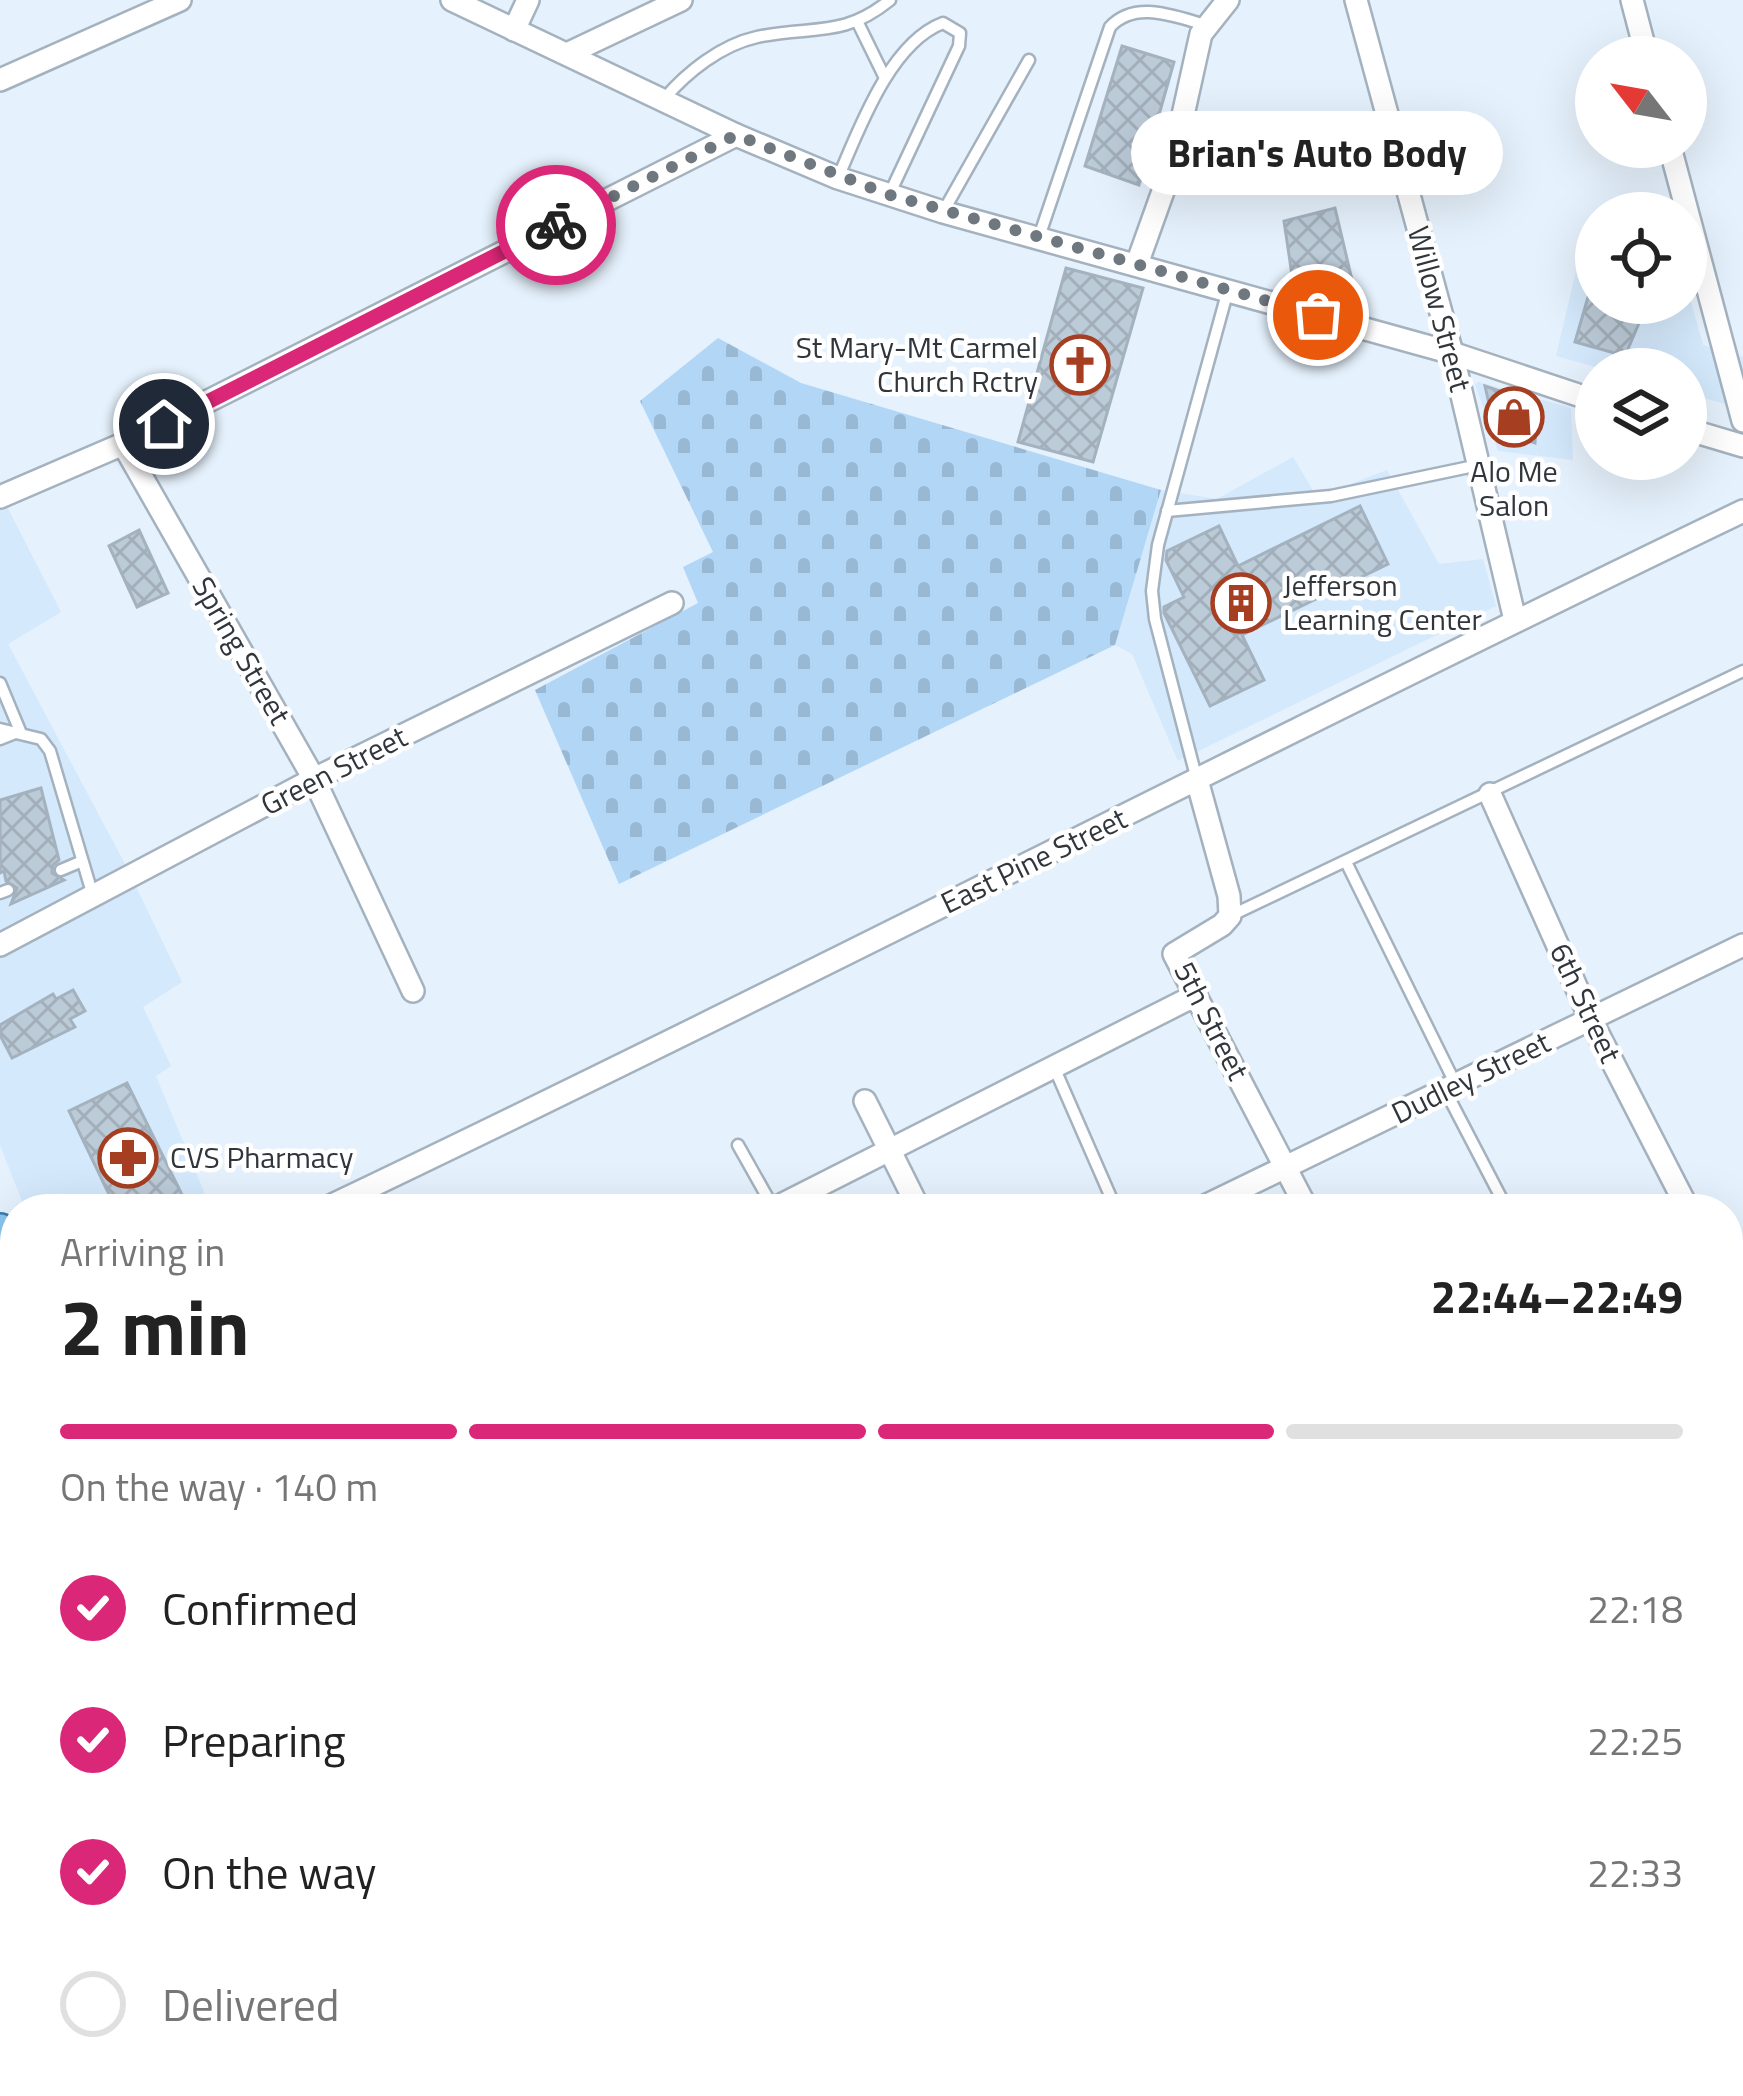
<!DOCTYPE html>
<meta charset="utf-8">
<style>
:root{--surface:#fff;--page:#f2f2f2;--text:#222;--muted:#767676;--line:#e0e0e0;--accent:#db2777}
body{margin:0;font-family:"Titillium Web",sans-serif;background:var(--page);color:var(--text);height:100vh;display:flex;flex-direction:column;font-size:45px;white-space:nowrap}
*{box-sizing:border-box;margin:0}
p{font-size:39px;color:var(--muted)}
.icon{flex:none;width:66px;height:66px;fill:none;stroke:currentColor;stroke-width:2;stroke-linecap:round;stroke-linejoin:round}
.map{position:relative;flex:1;overflow:hidden}
.details{position:absolute;left:0px;top:1194px;width:1743px;height:903px;display:flex;flex-direction:column;background:var(--surface);border-radius:48px 48px 0 0;box-shadow:0 12px 48px #0002}
.details>*{flex:none}
.needle{width:78px;rotate:301deg}
.fabs{position:absolute;left:1575px;top:36px;display:grid;gap:24px}
.fabs a{display:grid;place-items:center;width:132px;height:132px;border-radius:50%;background:var(--surface);box-shadow:0 12px 48px #0002;font-size:60px}
.pin{position:absolute;display:grid;place-items:center;width:102px;height:102px;color:#fff;margin:-51px;border:6px solid #fff;border-radius:50%;box-shadow:0 3px 12px #0007}
.courier{position:absolute;display:grid;place-items:center;width:120px;height:120px;margin:-60px;border:9px solid #db2777;border-radius:50%;background:#fff;color:#222;box-shadow:0 3px 15px #0007}
.bubble{position:absolute;height:84px;border-radius:42px;background:var(--surface);box-shadow:0 12px 48px #0002;font-size:39px;font-weight:700;line-height:84px;text-align:center}
.head em{font-style:normal;font-weight:700}
.head div{display:flex;flex-direction:column-reverse}
.head{display:flex;align-items:center;justify-content:space-between;height:204px;padding:0 60px}
h1{font-size:78px;font-weight:700;line-height:90px}
.bar{display:grid;grid-template-columns:repeat(4,1fr);gap:18px 12px;align-content:center;height:144px;padding:0 60px}
.bar i{height:15px;border-radius:9px;background:var(--line)}
.bar .active{background:var(--accent)}
.bar p{grid-column:span 4}
ol{padding:0 60px;list-style:none}
li{display:flex;align-items:center;gap:36px;height:132px}
li p{margin-inline-start:auto}
li .icon{padding:12px;border-radius:50%;background:var(--accent);color:#fff;stroke-width:4}
li:last-child{color:var(--muted)}
li i{width:66px;height:66px;border:6px solid var(--line);border-radius:50%}
.map>svg:first-child{display:block}
.built{fill:#d4e9fc}
.grass{fill:url(#grass-dots)}
.forest{fill:url(#forest-firs)}
.cemetery{fill:url(#cemetery-stones)}
.building{fill:url(#building-cross-hatch);stroke:#a4b2bf;stroke-width:3}
.lines{fill:none;stroke-linecap:round;stroke-linejoin:round}
.service-casing{stroke:#a4b2bf;stroke-width:15}
.minor-casing{stroke:#a4b2bf;stroke-width:26}
.secondary-casing{stroke:#a4b2bf;stroke-width:34}
.primary-casing{stroke:#387aad;stroke-width:38}
.path{stroke:#96a0a8;stroke-width:4.5;stroke-dasharray:6 6;stroke-linecap:butt}
.service{stroke:#fff;stroke-width:10}
.minor{stroke:#fff;stroke-width:21}
.secondary{stroke:#c4e2f9;stroke-width:30}
.primary{stroke:#8ac5f2;stroke-width:33}
.done{stroke:#6f777f;stroke-width:12;stroke-dasharray:0 21.6}
.route{stroke:#db2777;stroke-width:15}
.labels{text-anchor:middle;stroke-width:9;stroke-linejoin:round;paint-order:stroke}
.street-label{font-size:30px;fill:#30363b;stroke:#fff}
.poi-label{font-size:30px;fill:#30363b;stroke:#fff;text-anchor:start}
</style>
<div class="map">
<svg width="1743" height="2096" viewBox="0 0 1743 2096">
<defs>
<pattern id="grass-dots" width="8" height="8" patternUnits="userSpaceOnUse" patternTransform="scale(3)"><rect width="8" height="8" fill="#b1d6f6"/><path d="M2 2h.1M6 6h.1" fill="none" stroke="#99b8d4" stroke-width="1.8" stroke-linecap="round"/></pattern>
<pattern id="forest-firs" width="22" height="20" patternUnits="userSpaceOnUse" patternTransform="scale(3)"><rect width="22" height="20" fill="#b1d6f6"/><path d="M5 1l3.5 6h-7zM16 11l3.5 6h-7z" fill="#99b8d4"/></pattern>
<pattern id="cemetery-stones" width="16" height="16" patternUnits="userSpaceOnUse" patternTransform="scale(3)"><rect width="16" height="16" fill="#b1d6f6"/><path d="M2 7V4a2 2 0 0 1 4 0v3zM10 15v-3a2 2 0 0 1 4 0v3z" fill="#99b8d4"/></pattern>
<pattern id="building-cross-hatch" width="8" height="8" patternUnits="userSpaceOnUse" patternTransform="scale(3)"><rect width="8" height="8" fill="#bccbd8"/><path d="M0 0l8 8M0 8l8-8" fill="none" stroke="#a2afba"/></pattern>
</defs>
<rect width="100%" height="100%" fill="#e5f1fc"/>
<g class="built">
<polygon points="1596,268 1596,303 1686,303 1686,284 1703,345 1743,357 1743,409 1686,393 1686,369 1603,369 1556,356 1576,271"/>
<polygon points="1479,382 1571,408 1573,460 1498,451 1475,384"/>
<polygon points="1293,457 1317,497 1387,470 1439,564 1483,559 1496,606 1178,761 1132,654 1115,645 1161,490 1217,499"/>
<polygon points="0,493 61,612 8,644 125,864 182,982 143,1007 171,1066 156,1076 211,1209 25,1209 0,1145"/>
<polygon points="15,1370 15,1651 0,1658 0,1376"/>
<polygon points="157,2082 352,2082 350,2096 91,2096"/>
<polygon points="677,2082 937,2082 944,2096 650,2096"/>
</g>
<g class="grass">
<polygon points="0,1758 15,1790 15,1886 0,1901"/>
<polygon points="15,1950 15,2066 0,2069 0,1952"/>
</g>
<polygon class="forest" points="15,2066 15,2082 157,2082 91,2096 0,2096 0,2069"/>
<polygon class="cemetery" points="718,338 801,383 1161,490 1115,645 619,884 535,690 698,603 683,567 713,552 640,401"/>
<g class="building">
<polygon points="1122,46 1174,62 1139,185 1085,166"/>
<polygon points="1335,208 1357,301 1293,282 1284,221"/>
<polygon points="1066,268 1143,288 1093,462 1018,442"/>
<polygon points="1588,297 1596,299 1596,303 1638,303 1634,314 1642,316 1625,356 1575,342"/>
<polygon points="1485,386 1537,404 1535,443 1495,430"/>
<polygon points="1360,506 1388,564 1242,635 1264,680 1210,706 1164,613 1164,607 1184,597 1166,560 1167,551 1219,526 1238,566"/>
<polygon points="139,530 168,593 137,607 109,546"/>
<polygon points="41,788 59,860 53,865 52,873 64,880 11,904 17,888 6,881 4,871 0,873 0,800"/>
<polygon points="73,990 85,1011 70,1019 75,1027 12,1058 0,1035 0,1025 53,994 56,999"/>
<polygon points="127,1083 189,1209 116,1209 69,1111"/>
</g>
<g class="lines">
<defs>
<g id="service">
<polyline points="858,23 884,76"/>
<path d="M 664,99 C 687,72 721,45 757,37 C 812,25 842,39 890,0"/>
<path d="M 838,178 C 859,129 890,43 943,23 L 960,33 L 959,46 L 890,193"/>
<polyline points="943,212 1029,60"/>
<path d="M 1039,237 L 1110,27 C 1135,0 1173,16 1206,25"/>
<polyline points="1167,511 1331,496 1479,465"/>
<polyline points="0,683 20,731 0,739"/>
<polyline points="0,729 41,739 50,751 93,896"/>
<polyline points="1197,780 1155,619 1152,591 1158,545 1228,290"/>
<polyline points="1346,862 1456,1085"/>
<polyline points="61,870 80,862"/>
<polyline points="0,893 8,890"/>
<polyline points="1230,916 1743,671"/>
<polyline points="1054,1067 1116,1209"/>
<polyline points="1445,1090 1507,1209"/>
<polyline points="738,1145 774,1209"/>
<polyline points="1728,1395 1743,1387"/>
<polyline points="0,1545 15,1576"/>
<polyline points="0,1626 15,1618"/>
<polyline points="1728,1973 1743,1966"/>
<polyline points="1479,2096 1508,2082"/>
</g>
<g id="minor">
<polyline points="452,0 736,135 838,178 943,212 1452,353 1596,401"/>
<polyline points="1356,0 1452,353 1515,620"/>
<polyline points="1632,0 1647,57"/>
<polyline points="514,30 528,0"/>
<polyline points="567,54 681,0"/>
<polyline points="0,80 180,0"/>
<polyline points="1670,147 1743,421"/>
<polyline points="1137,264 1171,169 1201,34 1228,0"/>
<polyline points="1686,429 1743,446"/>
<polyline points="123,444 314,779 413,991"/>
<polyline points="0,497 123,444 736,135"/>
<polyline points="1197,780 1229,896 1230,916 1222,925 1174,954 1307,1209"/>
<polyline points="1490,794 1591,1020 1688,1209"/>
<polyline points="0,945 314,779 672,603"/>
<polyline points="865,1101 919,1209"/>
<path d="M 324,1209 C 800,982 1268,739 1743,511"/>
<polyline points="773,1209 1196,995"/>
<polyline points="1199,1209 1743,945"/>
<polyline points="1728,1288 1743,1317"/>
<polyline points="0,1365 15,1357"/>
<polyline points="1728,1556 1743,1549"/>
<polyline points="0,1672 15,1665"/>
<polyline points="0,1723 15,1756"/>
<polyline points="1728,1783 1743,1776"/>
<polyline points="0,1929 15,1924"/>
<polyline points="1728,2069 1741,2096"/>
<polyline points="1351,2082 1358,2096"/>
<polyline points="1078,2096 1108,2082"/>
</g>
<polyline id="secondary" points="370,2096 373,2082"/>
<g id="primary">
<polyline points="0,1231 15,1266"/>
<polyline points="418,2082 430,2096"/>
<polyline points="963,2082 970,2096"/>
<polyline points="621,2096 649,2082"/>
</g>
</defs>
<use href="#service" class="service-casing"/>
<use href="#minor" class="minor-casing"/>
<use href="#secondary" class="secondary-casing"/>
<use href="#primary" class="primary-casing"/>
<g class="path">
<polyline points="8,1775 15,1790"/>
<polyline points="0,1901 15,1886"/>
<polyline points="0,1952 15,1950"/>
</g>
<use href="#service" class="service"/>
<use href="#minor" class="minor"/>
<use href="#secondary" class="secondary"/>
<use href="#primary" class="primary"/>
</g>
<g class="lines">
<polyline class="done" points="556,225 736,135 890,195 1318,315"/>
<polyline class="route" points="164,424 556,225"/>
</g>
<defs>
<symbol id="church-ring" viewBox="-11 -11 22 22"><circle r="9.5" fill="#fff" stroke="#a63e22" stroke-width="1.5"/><path d="M-1.2-6h2.4v3.5h3.3v2.4h-3.3V6h-2.4V-.1h-3.3v-2.4h3.3Z" fill="#a63e22"/></symbol>
<symbol id="shop-ring" viewBox="-11 -11 22 22"><circle r="9.5" fill="#fff" stroke="#a63e22" stroke-width="1.5"/><path d="M-5-2.5h2.3a2.7 3.5 0 0 1 5.4 0H5L5.5 6h-11ZM-1.5-2.5h3a1.5 2.3 0 0 0-3 0Z" fill="#a63e22"/></symbol>
<symbol id="building-ring" viewBox="-11 -11 22 22"><circle r="9.5" fill="#fff" stroke="#a63e22" stroke-width="1.5"/><path d="M-4-6H4V6H1V3H-1V6H-4ZM-2.5-4.3h1.7v1.8h-1.7ZM.8-4.3h1.7v1.8H.8ZM-2.5-1h1.7V.8h-1.7ZM.8-1h1.7V.8H.8Z" fill="#a63e22"/></symbol>
<symbol id="pharmacy-ring" viewBox="-11 -11 22 22"><circle r="9.5" fill="#fff" stroke="#a63e22" stroke-width="1.5"/><path d="M-2-6h4v4h4v4h-4v4h-4v-4h-4v-4h4Z" fill="#a63e22"/></symbol>
</defs>
<g fill-rule="evenodd">
<use href="#church-ring" x="1047" y="332" width="66" height="66"/>
<use href="#shop-ring" x="1481" y="384" width="66" height="66"/>
<use href="#building-ring" x="1208" y="570" width="66" height="66"/>
<use href="#pharmacy-ring" x="95" y="1125" width="66" height="66"/>
</g>
<g class="labels">
<g class="street-label">
<text transform="translate(1439 309) rotate(75)" y="10">Willow Street</text>
<text transform="translate(241 651) rotate(60)" y="10">Spring Street</text>
<text transform="translate(334 771) rotate(-27)" y="10">Green Street</text>
<text transform="translate(1034 861) rotate(-26)" y="10">East Pine Street</text>
<text transform="translate(1585 1003) rotate(65)" y="10">6th Street</text>
<text transform="translate(1211 1021) rotate(63)" y="10">5th Street</text>
<text transform="translate(1471 1078) rotate(-26)" y="10">Dudley Street</text>
</g>
<g class="poi-label">
<text x="1038" y="358" text-anchor="end">St Mary-Mt Carmel<tspan x="1038" dy="34">Church Rctry</tspan></text>
<text x="1514" y="482" text-anchor="middle">Alo Me<tspan x="1514" dy="34">Salon</tspan></text>
<text x="1283" y="596">Jefferson<tspan x="1283" dy="34">Learning Center</tspan></text>
<text x="170" y="1168">CVS Pharmacy</text>
</g>
</g>
</svg>
<div class="fabs">
<a><svg class="needle" viewBox="-14 -14 28 28"><path d="M0-13l5 13h-10z" fill="#e53935"/><path d="M0 13l5-13h-10z" fill="#767676"/></svg></a>
<a><svg class="icon" aria-label="locate" viewBox="0 0 24 24"><circle cx="12" cy="12" r="6"/><path d="M12 2v4M12 18v4M2 12h4M18 12h4"/></svg></a>
<a><svg class="icon" aria-label="layers" viewBox="0 0 24 24"><path d="M12 4l9 5-9 5-9-5zM3 14l9 5 9-5"/></svg></a>
</div>
<div class="pin" style="left:1318px;top:315px;background:#ea580c"><svg class="icon" aria-label="bag" viewBox="0 0 24 24"><path d="M5 8h14l-1 12H6zM9 8a3 3 0 0 1 6 0"/></svg></div>
<div class="pin" style="left:164px;top:424px;background:#1f2937"><svg class="icon" aria-label="home" viewBox="0 0 24 24"><path d="M3 11l9-7 9 7M6 9v11h12V9"/></svg></div>
<div class="courier" style="left:556px;top:225px"><svg class="icon" aria-label="bike" viewBox="0 0 24 24"><circle cx="6" cy="16" r="4"/><circle cx="18" cy="16" r="4"/><path d="M6 16l4-8h5l3 8M10 8l3 8H6M13 5h3"/></svg></div>
<div class="bubble" style="left:1131px;top:111px;width:372px">Brian's Auto Body</div>
<section class="details">
<div class="head"><div><h1>2 min</h1><p>Arriving in</p></div><em>22:44–22:49</em></div>
<div class="bar"><i class="active"></i><i class="active"></i><i class="active"></i><i></i><p>On the way · 140 m</p></div>
<ol>
<li><svg class="icon" aria-label="check" viewBox="0 0 24 24"><path d="M5 12l5 5 9-10"/></svg>Confirmed<p>22:18</p></li>
<li><svg class="icon" aria-label="check" viewBox="0 0 24 24"><path d="M5 12l5 5 9-10"/></svg>Preparing<p>22:25</p></li>
<li><svg class="icon" aria-label="check" viewBox="0 0 24 24"><path d="M5 12l5 5 9-10"/></svg>On the way<p>22:33</p></li>
<li><i></i>Delivered</li>
</ol>
</section>
</div>
